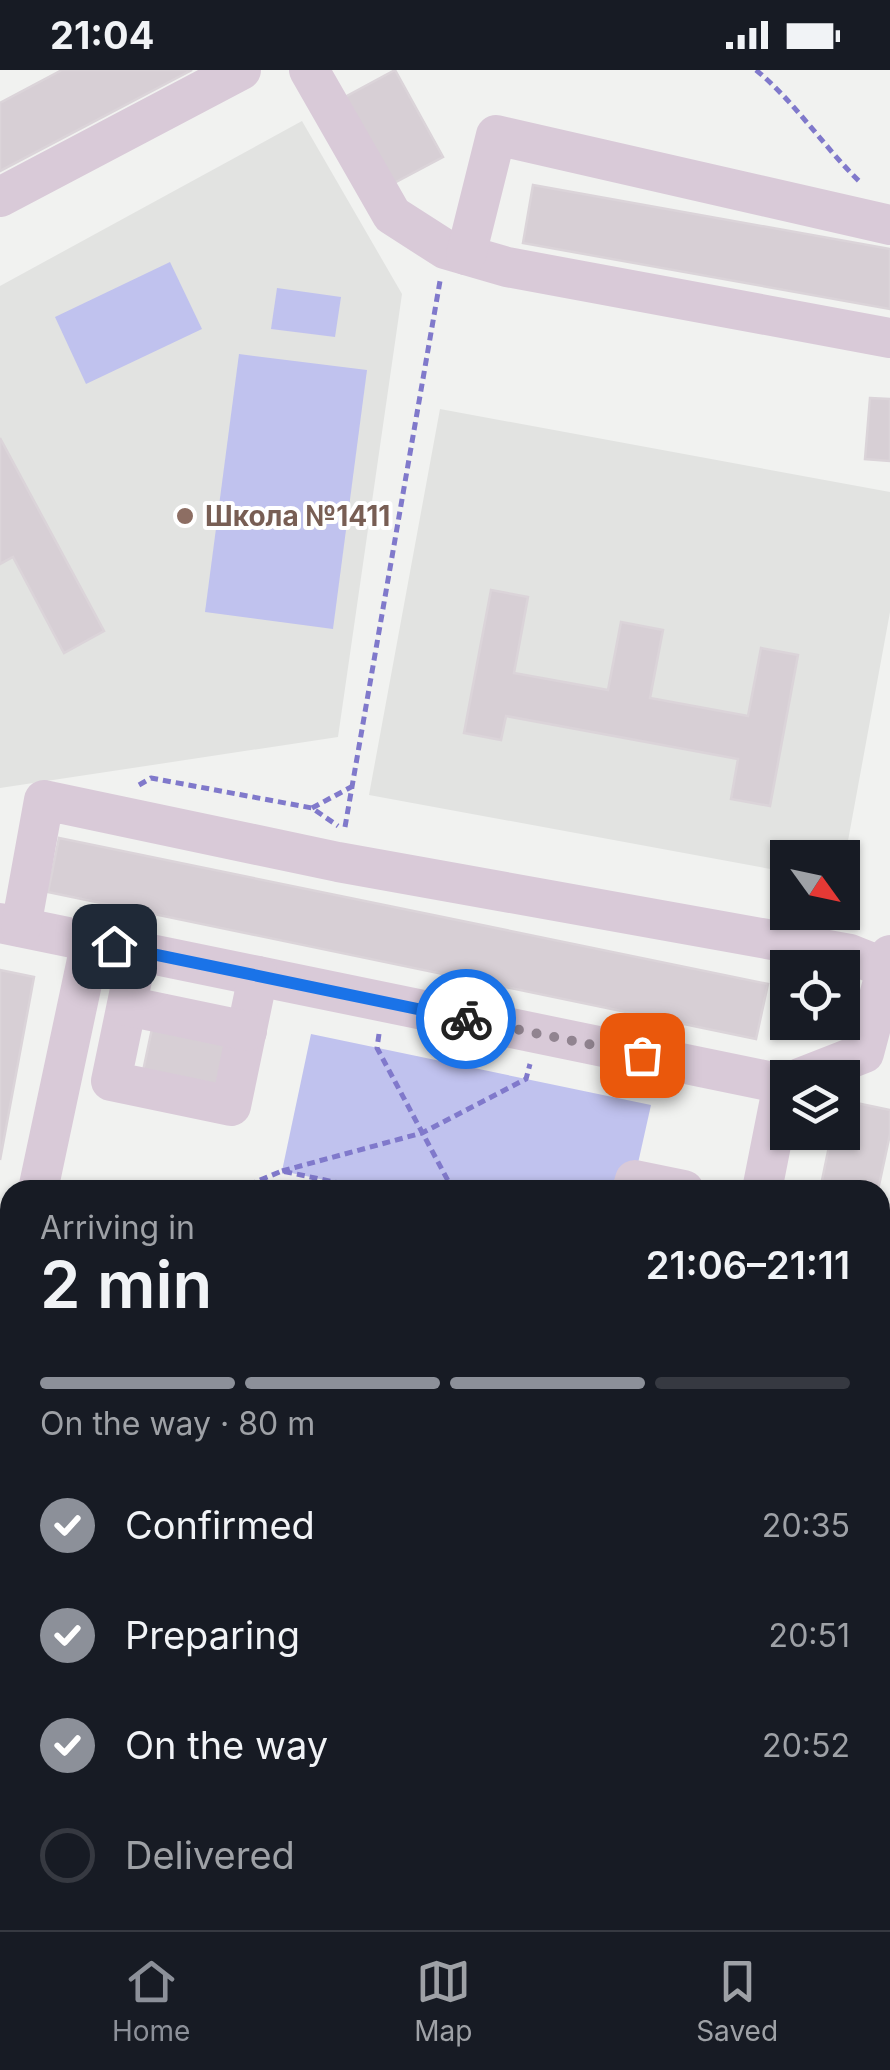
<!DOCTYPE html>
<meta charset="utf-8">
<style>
:root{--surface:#171b24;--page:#242831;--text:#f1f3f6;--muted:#9ea1a6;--line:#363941;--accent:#8c9099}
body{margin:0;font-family:Inter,sans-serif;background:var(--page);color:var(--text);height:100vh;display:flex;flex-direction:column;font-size:38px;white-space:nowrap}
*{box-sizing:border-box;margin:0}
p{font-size:32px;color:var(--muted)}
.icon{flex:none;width:55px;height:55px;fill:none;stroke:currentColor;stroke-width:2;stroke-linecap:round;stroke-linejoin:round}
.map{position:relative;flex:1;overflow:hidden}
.details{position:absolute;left:0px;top:1110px;width:890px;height:750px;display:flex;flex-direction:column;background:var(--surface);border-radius:30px 30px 0 0;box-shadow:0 2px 8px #0004}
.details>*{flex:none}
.needle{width:65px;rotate:123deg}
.controls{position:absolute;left:770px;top:770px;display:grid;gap:20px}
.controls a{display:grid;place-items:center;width:90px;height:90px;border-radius:0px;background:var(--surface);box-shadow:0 2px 8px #0004;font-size:50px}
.pin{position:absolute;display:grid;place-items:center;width:85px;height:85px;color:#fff;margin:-42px;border-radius:20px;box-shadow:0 5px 15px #0006}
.courier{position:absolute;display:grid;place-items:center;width:100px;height:100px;margin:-50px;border:8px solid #1a73e8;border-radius:50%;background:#fff;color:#222;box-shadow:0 2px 12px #0007}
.summary em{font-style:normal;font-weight:600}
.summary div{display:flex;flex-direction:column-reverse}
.summary{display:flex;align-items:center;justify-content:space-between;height:170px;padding:0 40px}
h1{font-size:65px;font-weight:600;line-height:75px}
.bar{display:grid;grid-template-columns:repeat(4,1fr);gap:15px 10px;align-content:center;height:120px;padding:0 40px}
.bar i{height:12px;border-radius:8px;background:var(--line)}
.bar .selected{background:var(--accent)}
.bar p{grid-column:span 4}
ol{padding:0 40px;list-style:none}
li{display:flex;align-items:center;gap:30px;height:110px}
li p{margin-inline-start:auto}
li .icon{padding:10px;border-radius:50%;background:var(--accent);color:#fff;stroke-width:4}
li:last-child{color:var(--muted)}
li i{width:55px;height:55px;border:5px solid var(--line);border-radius:50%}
.status{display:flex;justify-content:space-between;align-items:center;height:70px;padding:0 50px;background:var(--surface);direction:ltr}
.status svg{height:28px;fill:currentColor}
.menu{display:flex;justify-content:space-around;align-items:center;height:140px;border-top:2px solid var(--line);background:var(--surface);font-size:28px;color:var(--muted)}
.menu a{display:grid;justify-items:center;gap:5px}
.menu .selected{color:var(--accent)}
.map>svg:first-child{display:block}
.education{fill:#e2e3e1}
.park{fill:#c0c2ee}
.building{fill:#d7cfd5;stroke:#dbd4d9;stroke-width:2.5}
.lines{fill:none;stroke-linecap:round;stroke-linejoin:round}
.path{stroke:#8079cb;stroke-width:5;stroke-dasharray:8 5;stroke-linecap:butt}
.minor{stroke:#d9cad8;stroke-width:40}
.done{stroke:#918490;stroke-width:10;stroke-dasharray:0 18}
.route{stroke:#1a73e8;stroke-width:12}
.education-dot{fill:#8d6e63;stroke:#fff;stroke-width:4}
.labels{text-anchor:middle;stroke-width:8;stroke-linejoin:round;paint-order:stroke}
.education-label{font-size:28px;font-weight:bold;fill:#785e54;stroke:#fff;text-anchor:start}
</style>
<div class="status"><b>21:04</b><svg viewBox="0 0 49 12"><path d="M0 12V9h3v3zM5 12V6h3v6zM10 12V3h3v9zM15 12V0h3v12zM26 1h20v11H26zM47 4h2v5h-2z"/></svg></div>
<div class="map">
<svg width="890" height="1860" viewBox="0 0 890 1860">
<rect width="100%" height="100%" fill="#f1f2f0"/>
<g class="education">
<polygon points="302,51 402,224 338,667 0,718 0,216"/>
<polygon points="440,339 890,422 890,542 843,798 842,788 788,788 787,802 369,725"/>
</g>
<g class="park">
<polygon points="170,192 202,259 86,314 55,247"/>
<polygon points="277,218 341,227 335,267 271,259"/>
<polygon points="239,284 367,300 333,559 205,542"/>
<polygon points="311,964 651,1035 632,1120 372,1120 282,1101"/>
</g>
<g class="building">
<polygon points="62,0 192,0 0,101 0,33"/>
<polygon points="395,0 443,87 392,114 345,27"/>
<polygon points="533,115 890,179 890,239 523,173"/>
<polygon points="870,328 890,329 890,391 865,389"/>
<polygon points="0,368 104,561 64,583 13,487 0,494"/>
<polygon points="491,520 528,527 514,603 608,620 621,552 663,560 650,628 748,646 761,578 798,585 770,736 731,729 738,689 506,646 501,670 464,663"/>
<polygon points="59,768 768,914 756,969 48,822"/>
<polygon points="0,900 34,907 0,1090"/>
<polygon points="153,954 227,969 215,1022 142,1006"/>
<polygon points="842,1030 890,1040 890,1064 878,1120 820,1120 832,1062 842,1062"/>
<polygon points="0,1620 10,1622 10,1676 0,1674"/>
<polygon points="0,1778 10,1779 10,1836 0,1834"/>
<polygon points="232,1850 273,1850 339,1860 231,1860"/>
<polygon points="401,1850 548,1850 547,1860 467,1860"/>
</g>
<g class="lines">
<g class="path">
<path d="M 756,0 C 795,32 823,76 859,111"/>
<polyline points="139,715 151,708 312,738 338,756"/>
<polyline points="312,738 353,716"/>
<polyline points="345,757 440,211"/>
<polyline points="379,964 377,978 453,1120"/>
<polyline points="282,1101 422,1063 526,1009 530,994"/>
<polyline points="236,1120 282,1101 372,1120"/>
</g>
<g class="minor">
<polyline points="309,0 392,145 445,179 507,197 890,268"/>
<polyline points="0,127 241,0"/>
<polyline points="466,185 496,65 890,155"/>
<polyline points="0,853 783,1014 788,1012"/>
<polyline points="21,857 44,730 338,792 850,884 890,900"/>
<polyline points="138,881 111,1011 231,1036 258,906"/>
<polyline points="127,936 247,961"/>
<polyline points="800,1008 864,983 890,885"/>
<polyline points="38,1120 91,871"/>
<polyline points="632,1120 635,1110 684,1120"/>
<polyline points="762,1120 783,1014"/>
<polyline points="0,1300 10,1253"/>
<polyline points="0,1560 10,1562"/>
<polyline points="0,1713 10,1715"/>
<polyline points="597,1850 619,1860"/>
<polyline points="833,1850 836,1860"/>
</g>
</g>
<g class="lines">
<polyline class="done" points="466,949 642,985"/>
<polyline class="route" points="114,876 466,949"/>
</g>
<circle class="education-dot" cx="185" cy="446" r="10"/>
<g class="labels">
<g class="education-label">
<text x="205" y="456">Школа №1411</text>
</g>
</g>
</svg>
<div class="controls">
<a><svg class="needle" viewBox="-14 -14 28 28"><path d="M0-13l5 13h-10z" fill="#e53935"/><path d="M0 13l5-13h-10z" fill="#9ea1a6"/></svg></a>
<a><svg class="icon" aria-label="locate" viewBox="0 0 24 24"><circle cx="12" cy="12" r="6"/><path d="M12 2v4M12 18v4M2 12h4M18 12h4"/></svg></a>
<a><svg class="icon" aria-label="layers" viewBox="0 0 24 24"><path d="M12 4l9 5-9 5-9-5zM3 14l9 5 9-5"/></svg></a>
</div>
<div class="pin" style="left:642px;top:985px;background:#ea580c"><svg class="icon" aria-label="bag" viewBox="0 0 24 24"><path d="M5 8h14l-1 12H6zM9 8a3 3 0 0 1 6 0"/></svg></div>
<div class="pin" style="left:114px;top:876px;background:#1f2937"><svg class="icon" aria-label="home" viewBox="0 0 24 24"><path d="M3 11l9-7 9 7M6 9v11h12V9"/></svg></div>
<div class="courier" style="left:466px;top:949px"><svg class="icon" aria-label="bike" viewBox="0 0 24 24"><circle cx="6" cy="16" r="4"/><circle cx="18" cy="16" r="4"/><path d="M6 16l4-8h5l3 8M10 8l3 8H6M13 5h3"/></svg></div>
<section class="details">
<div class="summary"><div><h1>2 min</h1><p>Arriving in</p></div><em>21:06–21:11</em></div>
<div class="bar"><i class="selected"></i><i class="selected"></i><i class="selected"></i><i></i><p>On the way · 80 m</p></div>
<ol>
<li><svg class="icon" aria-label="check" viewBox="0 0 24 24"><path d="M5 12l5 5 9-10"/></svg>Confirmed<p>20:35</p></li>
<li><svg class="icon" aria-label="check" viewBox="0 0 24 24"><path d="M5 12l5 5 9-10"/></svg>Preparing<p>20:51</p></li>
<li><svg class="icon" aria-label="check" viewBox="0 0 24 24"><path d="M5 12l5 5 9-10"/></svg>On the way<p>20:52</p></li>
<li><i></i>Delivered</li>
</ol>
</section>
</div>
<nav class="menu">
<a class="selected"><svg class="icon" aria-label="home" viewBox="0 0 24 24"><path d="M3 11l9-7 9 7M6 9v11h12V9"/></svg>Home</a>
<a><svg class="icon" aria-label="map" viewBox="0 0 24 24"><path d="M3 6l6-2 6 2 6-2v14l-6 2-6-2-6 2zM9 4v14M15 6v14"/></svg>Map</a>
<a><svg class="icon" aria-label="saved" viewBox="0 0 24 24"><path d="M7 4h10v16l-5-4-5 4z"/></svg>Saved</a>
</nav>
